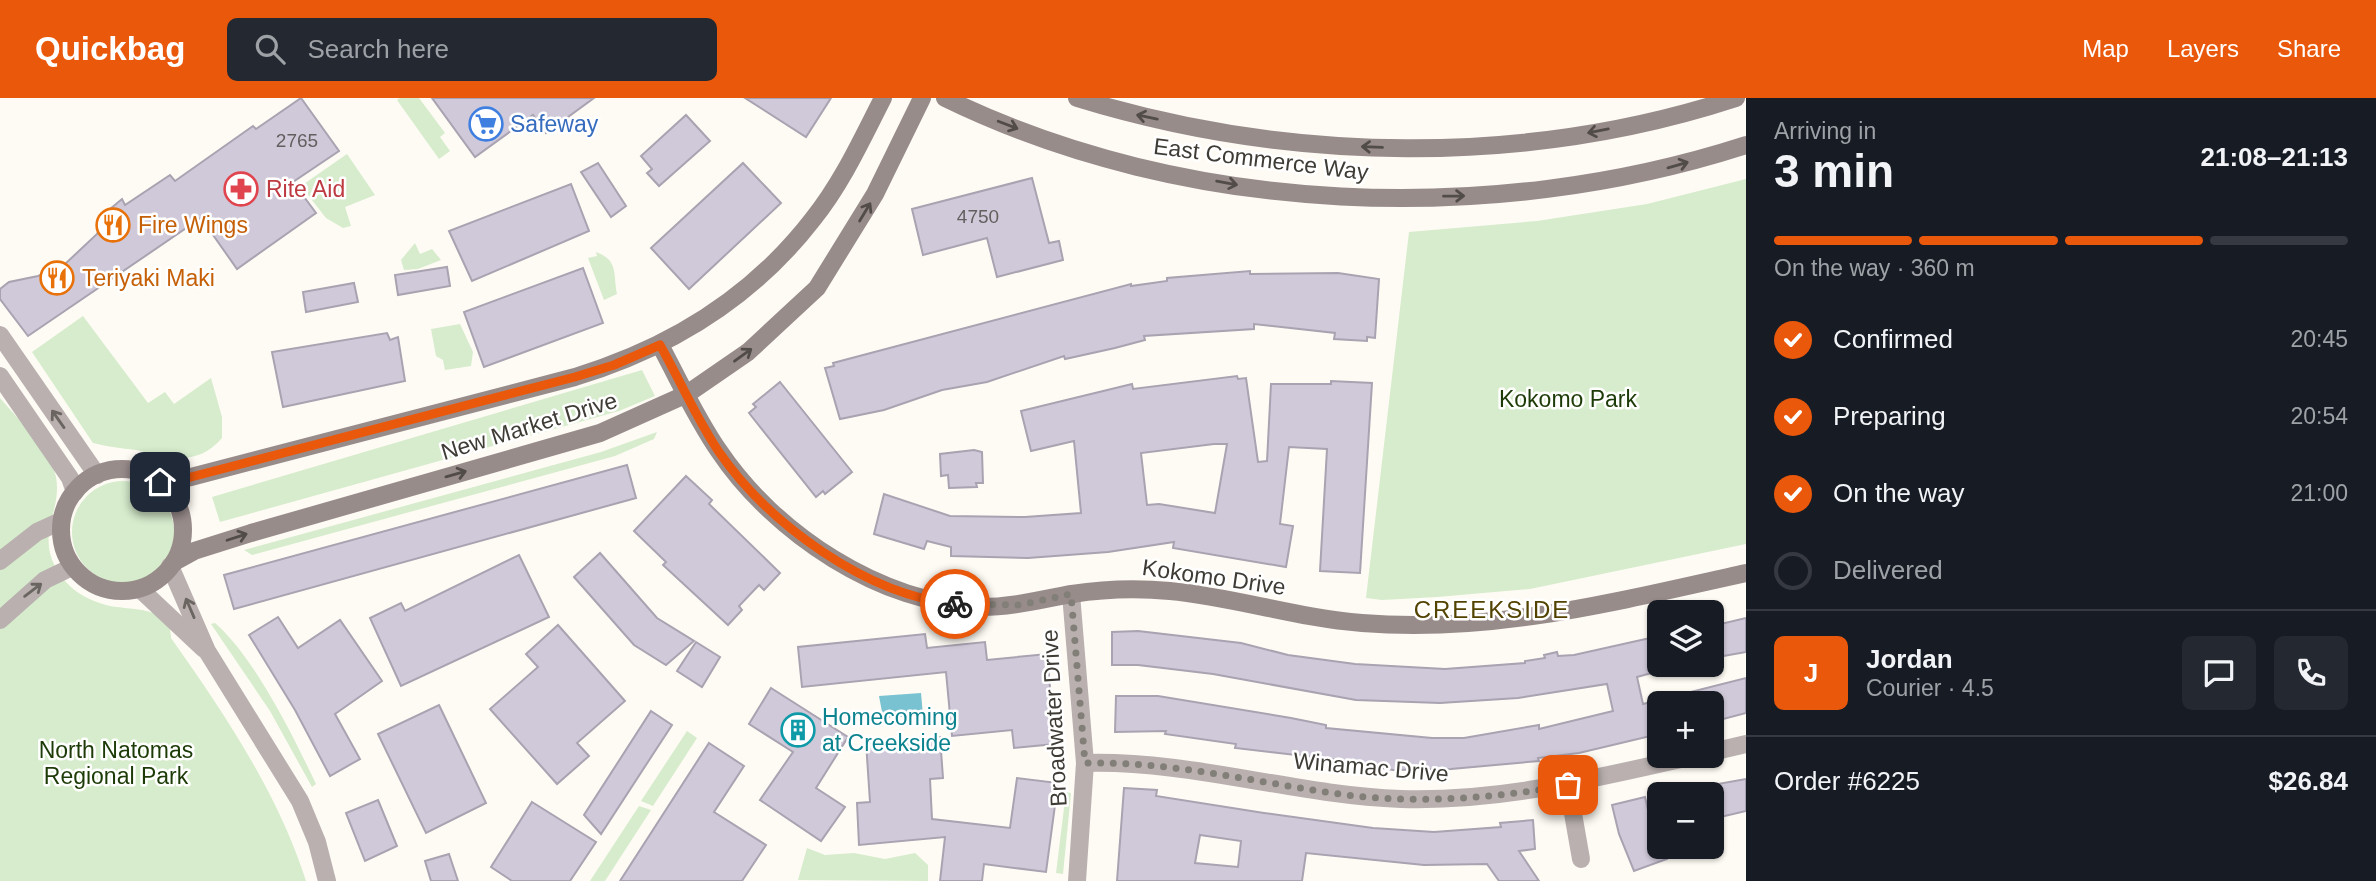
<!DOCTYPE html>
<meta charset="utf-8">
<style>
:root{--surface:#171b24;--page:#242831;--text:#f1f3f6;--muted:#9ea1a6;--line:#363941;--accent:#ea580c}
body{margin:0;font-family:Arial,sans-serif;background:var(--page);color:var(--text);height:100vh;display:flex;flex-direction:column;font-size:26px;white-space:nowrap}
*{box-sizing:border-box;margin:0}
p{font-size:23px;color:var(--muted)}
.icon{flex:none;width:38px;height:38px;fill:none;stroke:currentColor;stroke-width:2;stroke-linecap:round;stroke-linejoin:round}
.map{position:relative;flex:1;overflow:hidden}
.drawer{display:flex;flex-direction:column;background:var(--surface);width:630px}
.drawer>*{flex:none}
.buttons{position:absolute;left:1647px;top:502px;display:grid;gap:14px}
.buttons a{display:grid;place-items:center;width:77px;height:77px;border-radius:10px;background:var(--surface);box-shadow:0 2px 5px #0004;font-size:35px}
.pin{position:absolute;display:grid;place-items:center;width:60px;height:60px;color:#fff;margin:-30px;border-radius:14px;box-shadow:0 4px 10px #0006}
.courier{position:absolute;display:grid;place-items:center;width:70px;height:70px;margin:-35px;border:5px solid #ea580c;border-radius:50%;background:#fff;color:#222;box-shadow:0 2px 9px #0007}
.head em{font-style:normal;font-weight:700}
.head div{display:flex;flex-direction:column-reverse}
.head{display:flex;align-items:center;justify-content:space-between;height:119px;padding:0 28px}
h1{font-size:46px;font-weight:700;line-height:52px}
.bar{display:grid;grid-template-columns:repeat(4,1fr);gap:10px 7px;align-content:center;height:84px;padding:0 28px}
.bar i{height:9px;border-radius:5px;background:var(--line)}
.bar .current{background:var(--accent)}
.bar p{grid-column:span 4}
.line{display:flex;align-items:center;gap:18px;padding:0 28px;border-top:2px solid var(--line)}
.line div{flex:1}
.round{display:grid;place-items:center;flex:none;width:74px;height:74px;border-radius:10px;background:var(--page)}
ol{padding:0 28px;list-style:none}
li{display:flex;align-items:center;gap:21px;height:77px}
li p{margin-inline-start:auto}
li .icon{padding:7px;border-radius:50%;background:var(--accent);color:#fff;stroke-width:4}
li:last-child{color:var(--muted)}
li i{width:38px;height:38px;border:4px solid var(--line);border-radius:50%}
header{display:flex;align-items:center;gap:42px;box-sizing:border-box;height:98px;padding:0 35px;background:var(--accent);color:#fff}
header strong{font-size:33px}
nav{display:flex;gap:38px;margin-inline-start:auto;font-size:24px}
.search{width:490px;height:63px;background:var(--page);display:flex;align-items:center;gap:18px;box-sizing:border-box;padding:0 24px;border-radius:10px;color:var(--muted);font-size:26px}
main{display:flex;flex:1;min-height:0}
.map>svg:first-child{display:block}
.green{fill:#d6eccc}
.water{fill:#79c2d1}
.building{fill:#d0c9d9;stroke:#a8a2b1;stroke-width:2;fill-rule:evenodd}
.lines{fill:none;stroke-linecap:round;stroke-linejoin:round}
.street{stroke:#b9b0af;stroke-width:18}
.secondary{stroke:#988c8b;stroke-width:18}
.oneway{stroke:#514c47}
.oneway2{stroke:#6a6560}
.done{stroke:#827f78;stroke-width:7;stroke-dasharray:0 12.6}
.route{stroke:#ea580c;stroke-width:9}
.labels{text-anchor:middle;stroke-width:5;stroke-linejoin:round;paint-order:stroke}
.number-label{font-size:19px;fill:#635f5f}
.shop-label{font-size:23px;fill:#366cbe;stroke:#fff;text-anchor:start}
.street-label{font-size:23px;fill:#3f3c36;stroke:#fff}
.health-label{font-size:23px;fill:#be3a42;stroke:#fff;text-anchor:start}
.food-label{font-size:23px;fill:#c56008;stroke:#fff;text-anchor:start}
.park-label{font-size:23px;fill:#1c3b07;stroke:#fff}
.culture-label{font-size:23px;fill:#0d838f;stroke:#fff;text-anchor:start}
.neighbourhood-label{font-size:24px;letter-spacing:2px;fill:#534300;stroke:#fff}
</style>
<header>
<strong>Quickbag</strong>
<div class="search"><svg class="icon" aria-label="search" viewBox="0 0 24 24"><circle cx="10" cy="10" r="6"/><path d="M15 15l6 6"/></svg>Search here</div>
<nav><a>Map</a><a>Layers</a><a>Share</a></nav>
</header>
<main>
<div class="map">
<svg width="1746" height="783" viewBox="0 0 1746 783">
<rect width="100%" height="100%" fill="#fefbf4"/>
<g class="green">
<polygon points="400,0 419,0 445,35 440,39 450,53 439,61 397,2"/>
<polygon points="347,56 375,97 345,109 351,128 343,130 326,120 301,88"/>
<polygon points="1746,81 1746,446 1530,491 1437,499 1382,502 1366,500 1409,134 1537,123 1647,106"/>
<polygon points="415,145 420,156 432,151 441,162 418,171 404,172 401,162"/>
<path d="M 596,154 C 619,162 613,177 617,196 L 604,202 L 588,160 L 597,158 Z"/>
<path d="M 83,218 L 148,305 L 165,294 L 174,306 L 211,280 L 222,319 L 222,340 C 196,370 168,359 136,352 C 121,350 108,349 93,345 L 32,254 Z"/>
<polygon points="460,226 473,254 471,268 445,272 443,262 436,258 431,231"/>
<polygon points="642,272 655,298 619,313 220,424 212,399"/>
<path d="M 0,300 C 19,323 50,350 56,379 C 63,416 30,441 65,483 C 75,495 91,503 106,507 C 126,513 172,506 171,540 C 224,615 278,695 306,783 L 0,783 Z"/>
<polygon points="657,334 654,341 615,358 252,457 244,452 601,354"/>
<circle cx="123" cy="434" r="51"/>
<path d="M 215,525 C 255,560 293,638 316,686 L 312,689 L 270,613 L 211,526 Z"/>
<polygon points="687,633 697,640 653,708 641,703"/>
<polygon points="1066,694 1071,695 1063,776 1056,775"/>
<polygon points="639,708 651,712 605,783 590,783"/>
<polygon points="807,750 825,757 854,755 885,761 915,755 928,767 928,783 798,782"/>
</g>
<polygon class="water" points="921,595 923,617 890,620 882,614 879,598"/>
<g class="building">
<polygon points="301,0 339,53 293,84 316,115 237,171 201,120 28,238 0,201 0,191 9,184 38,178 64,167 97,136 109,112 122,101 125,107 170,77 175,83 253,28 256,31"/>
<polygon points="432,0 594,0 546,35 533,17 475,59"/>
<polygon points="745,0 831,0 806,39"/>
<polygon points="686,17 710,43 659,88 647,75 652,71 641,58"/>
<polygon points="598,65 626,108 611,119 581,74"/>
<polygon points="743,65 781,105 689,191 651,150"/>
<polygon points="1032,80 1049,145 1059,143 1063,162 997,179 987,140 923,157 912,111"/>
<polygon points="571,86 589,133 472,183 449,133"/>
<polygon points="447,169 450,188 398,197 395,177"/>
<polygon points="583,170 603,225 484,269 464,214"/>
<polygon points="1250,173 1250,176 1338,175 1379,181 1375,240 1367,239 1367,243 1334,241 1335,235 1254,226 1254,231 1144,238 1145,242 1115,250 1065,261 1064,258 987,284 942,292 884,312 840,321 825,270 834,268 833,265 1131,186 1131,188 1167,183 1167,180"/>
<polygon points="354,185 358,204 306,214 303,194"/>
<polygon points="387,235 390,242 398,239 405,283 283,309 272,254"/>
<path d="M 1237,278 L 1238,281 L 1246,280 L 1258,364 L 1267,363 L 1271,286 L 1331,286 L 1331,283 L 1372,285 L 1360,475 L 1320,473 L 1327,351 L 1289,349 L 1280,426 L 1293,428 L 1286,469 L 1173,450 L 1174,444 L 1108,454 L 1028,460 L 951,458 L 951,449 L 927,443 L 924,451 L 874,436 L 884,396 L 950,418 L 1025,419 L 1081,415 L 1074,343 L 1031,353 L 1021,313 L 1132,286 L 1133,291 ZM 1214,346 L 1227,346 L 1215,415 L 1159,406 L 1147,407 L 1141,355 Z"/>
<polygon points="780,284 852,374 825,396 823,393 816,399 749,315 756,309 753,306"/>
<polygon points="974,352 982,354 983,385 976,385 977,389 949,390 948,377 941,378 940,356"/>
<polygon points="627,367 636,400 234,511 224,477"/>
<polygon points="686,378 712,402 709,406 780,475 764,492 759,487 739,508 742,512 728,527 663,467 666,464 634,433"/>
<polygon points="600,455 657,520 694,543 666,567 634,547 574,479"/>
<polygon points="519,457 549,519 401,588 370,520 401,505 405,513"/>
<polygon points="278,519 298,550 340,522 382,583 335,616 360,661 330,678 295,612 249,537"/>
<polygon points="1746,520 1746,554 1712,560 1712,528"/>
<polygon points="558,527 625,603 577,645 589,658 557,686 490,611 538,569 526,556"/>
<polygon points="1138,533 1241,545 1288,557 1355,566 1445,571 1525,565 1525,563 1545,560 1544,557 1557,554 1558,558 1574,557 1659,538 1659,573 1637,579 1643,606 1659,602 1659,636 1579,655 1538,660 1539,663 1451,671 1393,672 1339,662 1235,650 1236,646 1165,636 1166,633 1115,634 1116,598 1158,598 1291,620 1326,627 1326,630 1432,640 1464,640 1539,627 1539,631 1613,613 1607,586 1518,600 1440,605 1356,602 1213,576 1138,567 1112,567 1112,534"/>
<polygon points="925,536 927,550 985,544 987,562 1047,556 1055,646 1014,650 1012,632 952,638 946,574 802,589 798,549"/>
<polygon points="696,544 720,559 702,589 677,573"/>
<polygon points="1746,580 1746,615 1712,624 1712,606 1668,606 1667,600"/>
<polygon points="771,590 848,639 816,690 845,709 821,743 760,702 793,654 749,626"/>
<polygon points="439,607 486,705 426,735 378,636"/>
<polygon points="651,613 672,627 601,736 584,717"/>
<polygon points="940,639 943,680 930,681 932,721 1010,730 1017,680 1058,685 1046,774 984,766 982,783 940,783 945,739 859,747 857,705 870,704 866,644"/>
<polygon points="709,645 744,668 714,714 766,747 742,783 620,783"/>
<polygon points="1746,681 1746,713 1712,721 1712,687"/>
<path d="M 1124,690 L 1157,692 L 1156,698 L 1264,715 L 1373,730 L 1434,734 L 1501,729 L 1500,725 L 1533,722 L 1535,751 L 1519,753 L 1539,783 L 1499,783 L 1487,766 L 1424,767 L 1306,755 L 1302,783 L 1117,783 ZM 1200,737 L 1241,743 L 1238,769 L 1195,765 Z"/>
<polygon points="1645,699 1653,734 1657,733 1659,749 1663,749 1667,761 1634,773 1619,736 1612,707"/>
<polygon points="378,702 397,748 365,763 346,715"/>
<polygon points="532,704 596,744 570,783 512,783 491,769"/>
<polygon points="449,756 458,783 431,783 425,763"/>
</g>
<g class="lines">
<g class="street">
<polyline points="0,237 97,377"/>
<polyline points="0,278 70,380 75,394"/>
<polyline points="0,463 37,434 61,423"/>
<polyline points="170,468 207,553 300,703 317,744 327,783"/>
<polyline points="140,491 204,551"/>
<polyline points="1071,496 1085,665 1077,783"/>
<polyline points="0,522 45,482 72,469"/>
<polyline points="1712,654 1746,646"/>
<path d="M 1085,665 C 1192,662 1294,697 1401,701 C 1501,704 1596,680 1694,658"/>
<polyline points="1568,687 1581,761"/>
</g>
<g class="secondary">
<path d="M 945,0 C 1187,118 1492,129 1746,47"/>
<path d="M 1077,0 C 1288,65 1525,69 1736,0"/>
<path d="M 660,247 C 679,282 696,320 719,353 C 774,435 882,507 982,509 C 1014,509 1042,501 1072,496 C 1104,491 1138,490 1170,493 C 1234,499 1297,520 1362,525 C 1493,536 1618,503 1746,475"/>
<circle cx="122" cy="432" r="61"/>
<path d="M 160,384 L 191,379 L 575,279 C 670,250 752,200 813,121 C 842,85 862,41 883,0"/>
<polyline points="174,464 194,453 251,435 600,335 687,296 748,254 817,190 875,96 922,0"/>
</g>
</g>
<defs><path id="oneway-shaft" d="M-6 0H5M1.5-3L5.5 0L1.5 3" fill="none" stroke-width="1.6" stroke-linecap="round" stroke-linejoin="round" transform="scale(1.75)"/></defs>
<g class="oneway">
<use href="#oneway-shaft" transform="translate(1147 19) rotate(-168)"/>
<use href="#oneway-shaft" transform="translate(1008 27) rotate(21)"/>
<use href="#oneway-shaft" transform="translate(1598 33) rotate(169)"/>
<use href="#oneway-shaft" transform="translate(1372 49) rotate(-178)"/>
<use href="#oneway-shaft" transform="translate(1678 67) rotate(-16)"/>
<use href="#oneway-shaft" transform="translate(1227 85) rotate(10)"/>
<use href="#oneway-shaft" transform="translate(1454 98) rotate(-1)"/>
<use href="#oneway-shaft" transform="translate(865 114) rotate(-59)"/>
<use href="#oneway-shaft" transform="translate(743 257) rotate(-36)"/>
<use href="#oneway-shaft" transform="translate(456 376) rotate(-16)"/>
<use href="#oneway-shaft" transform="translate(237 439) rotate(-18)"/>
</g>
<g class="oneway2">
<use href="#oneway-shaft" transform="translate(58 321) rotate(-125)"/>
<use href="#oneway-shaft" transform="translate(33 492) rotate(-37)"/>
<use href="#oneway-shaft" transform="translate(190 510) rotate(-113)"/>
</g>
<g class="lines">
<path class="done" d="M 955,506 L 1020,507 L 1071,496 L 1085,665 C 1171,663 1254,684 1339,696 C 1415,706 1492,701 1568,687"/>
<path class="route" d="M 160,384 L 191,379 L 575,279 L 614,267 L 660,247 C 680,282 696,320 719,354 C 769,426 866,497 955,506"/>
</g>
<defs>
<symbol id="supermarket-ring" viewBox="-11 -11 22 22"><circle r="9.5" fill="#fff" stroke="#3f7fe0" stroke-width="1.5"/><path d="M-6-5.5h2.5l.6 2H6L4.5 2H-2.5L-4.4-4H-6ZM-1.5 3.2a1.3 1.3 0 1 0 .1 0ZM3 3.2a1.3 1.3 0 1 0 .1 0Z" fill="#3f7fe0"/></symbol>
<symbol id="pharmacy-ring" viewBox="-11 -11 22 22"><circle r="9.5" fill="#fff" stroke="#e0444e" stroke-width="1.5"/><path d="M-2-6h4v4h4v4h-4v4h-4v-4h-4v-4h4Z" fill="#e0444e"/></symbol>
<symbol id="restaurant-ring" viewBox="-11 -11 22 22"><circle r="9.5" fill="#fff" stroke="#e8710a" stroke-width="1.5"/><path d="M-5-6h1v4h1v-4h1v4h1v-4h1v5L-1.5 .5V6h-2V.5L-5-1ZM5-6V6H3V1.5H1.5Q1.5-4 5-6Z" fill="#e8710a"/></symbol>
<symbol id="building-ring" viewBox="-11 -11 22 22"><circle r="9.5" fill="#fff" stroke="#0f9aa8" stroke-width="1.5"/><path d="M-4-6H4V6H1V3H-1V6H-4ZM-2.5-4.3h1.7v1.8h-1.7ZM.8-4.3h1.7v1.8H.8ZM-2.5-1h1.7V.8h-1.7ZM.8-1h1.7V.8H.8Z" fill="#0f9aa8"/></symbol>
</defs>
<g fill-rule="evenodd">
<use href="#supermarket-ring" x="467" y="7" width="38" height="38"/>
<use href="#pharmacy-ring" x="222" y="72" width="38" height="38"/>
<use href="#restaurant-ring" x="94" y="108" width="38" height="38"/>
<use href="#restaurant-ring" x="38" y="161" width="38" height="38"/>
<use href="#building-ring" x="779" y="613" width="38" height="38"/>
</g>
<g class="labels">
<g class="number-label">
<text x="297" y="49">2765</text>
<text x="978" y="125">4750</text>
</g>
<g class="shop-label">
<text x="510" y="34">Safeway</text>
</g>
<g class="street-label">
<text transform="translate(1261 61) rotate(7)" y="8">East Commerce Way</text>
<text transform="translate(529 328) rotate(-17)" y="8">New Market Drive</text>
<text transform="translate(1214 479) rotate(8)" y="8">Kokomo Drive</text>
<text transform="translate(1054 620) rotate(-93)" y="8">Broadwater Drive</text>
<text transform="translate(1371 669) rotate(5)" y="8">Winamac Drive</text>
</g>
<g class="health-label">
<text x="266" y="99">Rite Aid</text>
</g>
<g class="food-label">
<text x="138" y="135">Fire Wings</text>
<text x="82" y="188">Teriyaki Maki</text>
</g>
<g class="park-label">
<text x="1568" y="309">Kokomo Park</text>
<text x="116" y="660">North Natomas<tspan x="116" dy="26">Regional Park</tspan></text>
</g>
<g class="culture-label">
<text x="822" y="627">Homecoming<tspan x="822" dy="26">at Creekside</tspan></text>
</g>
<g class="neighbourhood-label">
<text x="1492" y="520">CREEKSIDE</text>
</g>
</g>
</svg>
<div class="buttons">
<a><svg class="icon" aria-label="layers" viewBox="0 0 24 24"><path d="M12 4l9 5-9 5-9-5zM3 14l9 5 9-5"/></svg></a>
<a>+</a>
<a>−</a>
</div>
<div class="pin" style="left:1568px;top:687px;background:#ea580c"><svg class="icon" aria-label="bag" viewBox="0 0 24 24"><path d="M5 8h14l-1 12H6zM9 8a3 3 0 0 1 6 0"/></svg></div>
<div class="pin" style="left:160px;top:384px;background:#1f2937"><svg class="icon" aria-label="home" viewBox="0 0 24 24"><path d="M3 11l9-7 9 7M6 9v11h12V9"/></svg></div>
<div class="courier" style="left:955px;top:506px"><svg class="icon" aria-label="bike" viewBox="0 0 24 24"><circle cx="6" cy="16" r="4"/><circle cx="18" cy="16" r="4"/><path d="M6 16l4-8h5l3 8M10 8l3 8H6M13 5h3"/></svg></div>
</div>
<section class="drawer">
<div class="head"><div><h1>3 min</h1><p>Arriving in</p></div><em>21:08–21:13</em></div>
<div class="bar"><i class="current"></i><i class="current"></i><i class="current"></i><i></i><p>On the way · 360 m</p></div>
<ol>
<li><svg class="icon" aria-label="check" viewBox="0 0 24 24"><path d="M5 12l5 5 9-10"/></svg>Confirmed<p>20:45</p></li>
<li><svg class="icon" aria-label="check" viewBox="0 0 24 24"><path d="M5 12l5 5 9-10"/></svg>Preparing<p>20:54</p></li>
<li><svg class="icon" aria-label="check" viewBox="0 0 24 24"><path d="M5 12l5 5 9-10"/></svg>On the way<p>21:00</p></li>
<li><i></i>Delivered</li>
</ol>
<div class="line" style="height:126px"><b class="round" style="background:var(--accent);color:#fff">J</b><div><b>Jordan</b><p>Courier · 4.5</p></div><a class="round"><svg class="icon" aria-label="chat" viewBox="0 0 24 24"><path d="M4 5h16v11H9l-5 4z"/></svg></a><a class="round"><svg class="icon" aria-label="phone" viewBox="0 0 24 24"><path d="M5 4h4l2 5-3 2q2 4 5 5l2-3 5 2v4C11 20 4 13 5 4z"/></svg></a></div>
<div class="line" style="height:91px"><div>Order #6225</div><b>$26.84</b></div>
</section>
</main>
